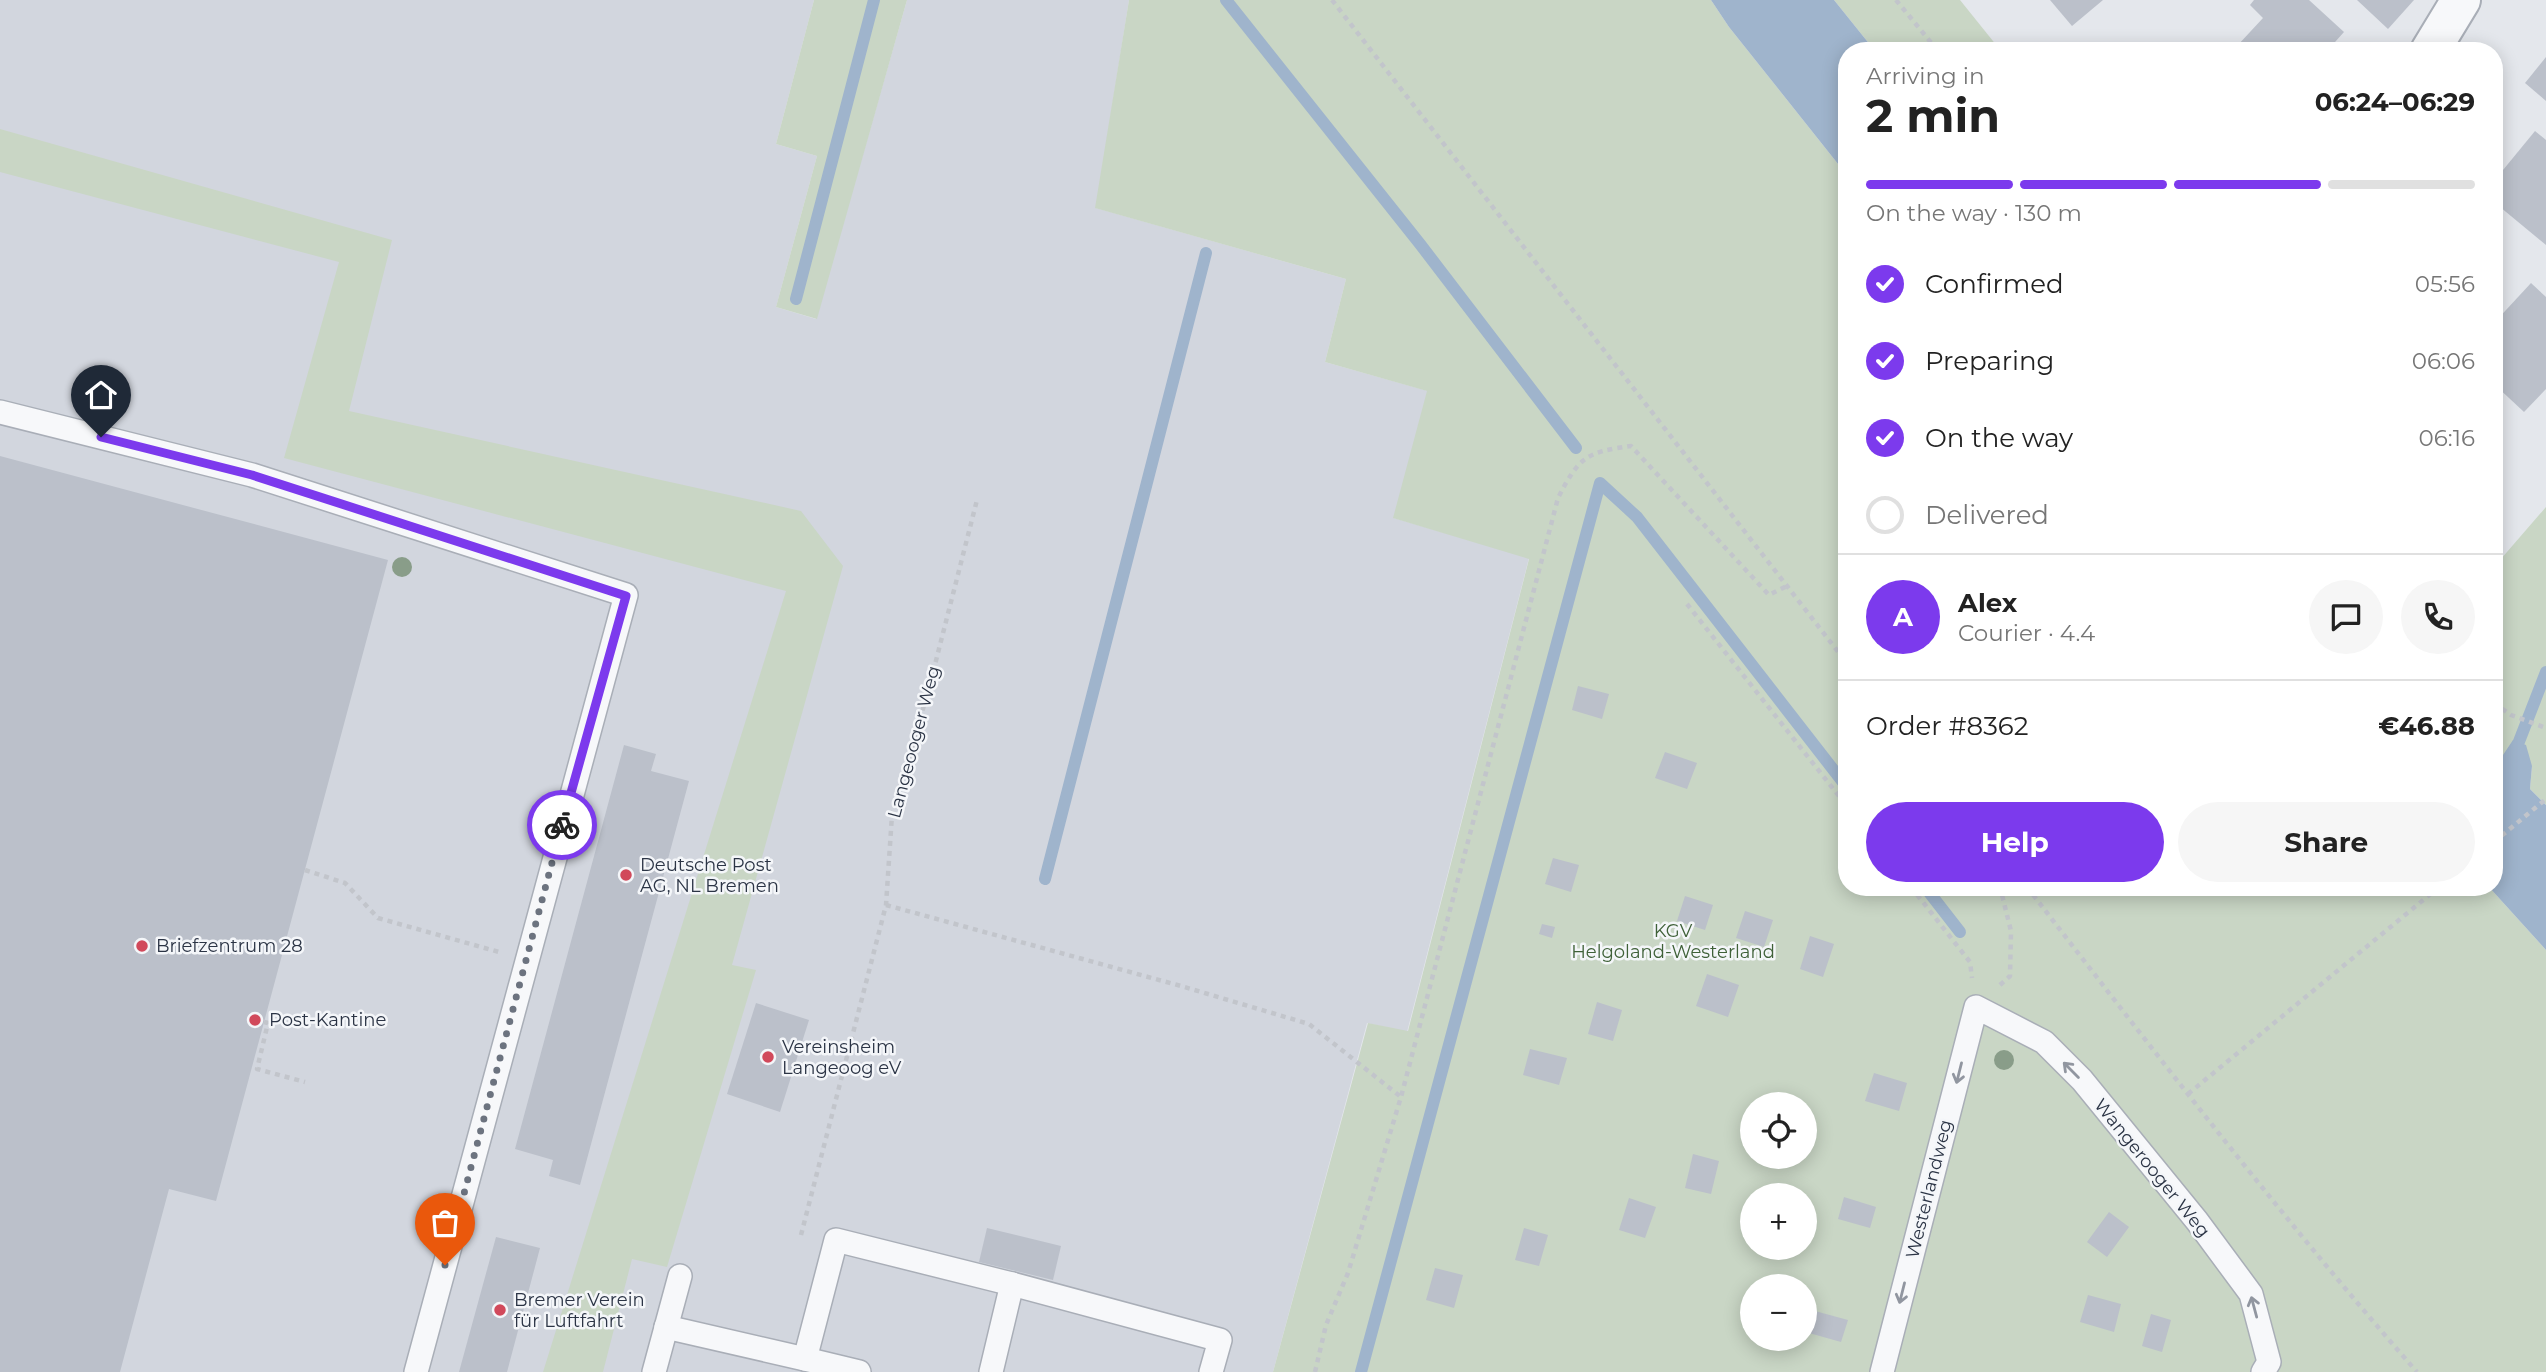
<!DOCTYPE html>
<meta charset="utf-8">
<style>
:root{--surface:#fff;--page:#f6f6f6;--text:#222;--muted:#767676;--line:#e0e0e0;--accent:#7c3aed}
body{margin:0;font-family:Montserrat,sans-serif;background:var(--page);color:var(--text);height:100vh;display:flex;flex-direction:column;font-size:26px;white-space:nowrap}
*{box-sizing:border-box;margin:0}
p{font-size:23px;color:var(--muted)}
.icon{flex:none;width:38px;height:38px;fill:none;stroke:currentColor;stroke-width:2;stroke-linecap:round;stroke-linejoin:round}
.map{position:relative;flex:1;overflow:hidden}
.sheet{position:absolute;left:1838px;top:42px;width:665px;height:854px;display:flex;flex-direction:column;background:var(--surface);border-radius:28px;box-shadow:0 4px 18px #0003}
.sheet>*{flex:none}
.buttons{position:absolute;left:1740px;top:1092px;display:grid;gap:14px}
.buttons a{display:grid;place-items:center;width:77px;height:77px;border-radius:50%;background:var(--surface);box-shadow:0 4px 18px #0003;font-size:35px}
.pin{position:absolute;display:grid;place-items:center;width:60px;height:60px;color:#fff;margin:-72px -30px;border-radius:50% 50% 50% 0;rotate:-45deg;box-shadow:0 0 7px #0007}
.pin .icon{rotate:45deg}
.courier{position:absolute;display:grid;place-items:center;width:70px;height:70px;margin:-35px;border:5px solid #7c3aed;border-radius:50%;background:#fff;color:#222;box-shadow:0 2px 9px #0007}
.summary em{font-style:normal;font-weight:700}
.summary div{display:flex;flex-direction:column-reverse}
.summary{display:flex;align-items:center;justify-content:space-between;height:119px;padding:0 28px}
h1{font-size:46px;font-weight:700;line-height:52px}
.bar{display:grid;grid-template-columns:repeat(4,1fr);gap:10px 7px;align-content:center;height:84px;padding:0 28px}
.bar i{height:9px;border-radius:5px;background:var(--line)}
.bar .on{background:var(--accent)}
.bar p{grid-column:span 4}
.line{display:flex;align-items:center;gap:18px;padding:0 28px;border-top:2px solid var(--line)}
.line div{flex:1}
.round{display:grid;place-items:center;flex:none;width:74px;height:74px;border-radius:37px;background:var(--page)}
ol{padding:0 28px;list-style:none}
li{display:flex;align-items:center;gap:21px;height:77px}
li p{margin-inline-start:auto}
li .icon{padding:7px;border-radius:50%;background:var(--accent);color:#fff;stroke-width:4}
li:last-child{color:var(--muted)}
li i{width:38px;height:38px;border:4px solid var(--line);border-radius:50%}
.cta{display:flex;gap:14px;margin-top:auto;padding:14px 28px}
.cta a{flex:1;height:80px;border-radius:42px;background:var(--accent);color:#fff;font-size:28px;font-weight:700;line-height:80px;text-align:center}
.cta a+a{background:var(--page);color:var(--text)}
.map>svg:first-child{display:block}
.built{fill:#d2d6de}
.green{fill:#c9d6c5;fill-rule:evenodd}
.water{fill:#9fb4cc}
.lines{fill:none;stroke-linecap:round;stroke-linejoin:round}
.stream{stroke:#9fb4cc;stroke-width:12}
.building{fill:#bbc0ca}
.service-casing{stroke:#a9aeb7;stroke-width:26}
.minor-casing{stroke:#a9aeb7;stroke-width:42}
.path{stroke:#c2c5cb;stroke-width:4.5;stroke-dasharray:5 5;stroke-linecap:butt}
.service{stroke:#f7f8fa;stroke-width:23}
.minor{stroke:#f7f8fa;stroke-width:38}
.tree{fill:#899d89}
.oneway{stroke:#9196a0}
.done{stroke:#6c737f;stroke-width:7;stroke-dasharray:0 12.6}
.route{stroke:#7c3aed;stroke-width:9}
.poi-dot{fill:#d1495b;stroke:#f4f6f9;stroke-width:2.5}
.labels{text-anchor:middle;stroke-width:5;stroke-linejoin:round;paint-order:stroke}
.street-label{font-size:18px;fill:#2b3445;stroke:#f4f6f9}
.poi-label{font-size:18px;fill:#2b3445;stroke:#f4f6f9;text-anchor:start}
.park-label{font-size:18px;fill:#3f6138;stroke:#f4f6f9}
</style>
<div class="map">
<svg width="2546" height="1372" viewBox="0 0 2546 1372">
<rect width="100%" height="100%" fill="#e4e7ec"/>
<polygon class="built" points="0,0 814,0 776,144 817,156 776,307 816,319 907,0 1129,0 1096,208 1346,279 1325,362 1428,391 1394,518 1529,558 1407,1032 1367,1023 1273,1372 0,1372"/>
<g class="green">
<polygon points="814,0 907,0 817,319 776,307 817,156 776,144"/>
<path d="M 1129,0 L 1711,0 L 1729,27 L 1846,174 L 1846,887 L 2489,887 L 2546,950 L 2546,1372 L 1273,1372 L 1368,1023 L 1408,1031 L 1529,559 L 1393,518 L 1427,391 L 1325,362 L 1346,279 L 1095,208 ZM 1752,1104 L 1804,1104 L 1804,1157 L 1752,1157 ZM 1752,1195 L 1804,1195 L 1804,1248 L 1752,1248 ZM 1752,1286 L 1804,1286 L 1804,1339 L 1752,1339 Z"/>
<polygon points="1834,0 1960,0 2001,51 1875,51"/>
<polygon points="0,129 392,240 349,411 801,511 843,566 732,965 756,970 667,1267 632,1259 603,1372 543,1372 786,591 284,458 339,262 0,172"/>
<polygon points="2546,507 2546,805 2530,789 2532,766 2494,753 2494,567"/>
</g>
<g class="water">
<polygon points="1711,0 1834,0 1875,51 1846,51 1846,174 1729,27"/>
<polygon points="2513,740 2526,745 2532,766 2530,789 2546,805 2546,950 2489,887 2494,887 2494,753 2503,755"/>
</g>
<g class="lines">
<g class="stream">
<polyline points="1226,0 1420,244 1576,448"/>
<polyline points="796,299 874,0"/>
<polyline points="2513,757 2546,672"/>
<polyline points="1045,879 1206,253"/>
<polyline points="1925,887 1960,932"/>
<polyline points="1361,1372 1600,483 1637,517 1846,786"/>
</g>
</g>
<g class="building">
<polygon points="2050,0 2103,0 2072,26"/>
<polygon points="2254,0 2309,0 2344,32 2327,51 2242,51 2237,46 2263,18 2250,5"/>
<polygon points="2357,0 2414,0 2388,29"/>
<polygon points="2546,57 2546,101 2525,83"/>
<polygon points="2535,131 2546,140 2546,245 2494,202 2494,181"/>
<polygon points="2531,283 2546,297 2546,389 2524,412 2494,384 2494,323"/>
<polygon points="0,456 388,560 216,1201 169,1189 120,1372 0,1372"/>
<polygon points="1578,686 1609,694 1602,719 1572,710"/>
<polygon points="624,745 656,754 651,771 689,781 580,1185 549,1176 553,1160 515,1149"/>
<polygon points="1665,752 1697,763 1687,789 1655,778"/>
<polygon points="1553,858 1579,865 1571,892 1545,884"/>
<polygon points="1685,896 1713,905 1705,930 1677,921"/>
<polygon points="1745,911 1773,920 1764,947 1736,938"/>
<polygon points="1542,924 1555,927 1552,938 1539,934"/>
<polygon points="1810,936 1834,944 1823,977 1800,969"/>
<polygon points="1707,974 1739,985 1728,1017 1696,1006"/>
<polygon points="1597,1002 1622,1010 1613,1041 1588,1034"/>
<polygon points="756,1003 809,1020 780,1112 727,1094"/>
<polygon points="1530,1049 1567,1058 1559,1085 1523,1075"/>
<polygon points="1874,1073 1907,1083 1899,1111 1865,1101"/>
<polygon points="1693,1154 1719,1161 1711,1194 1685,1188"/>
<polygon points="1844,1197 1876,1207 1870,1228 1838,1219"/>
<polygon points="1629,1198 1656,1207 1645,1238 1619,1230"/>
<polygon points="2109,1212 2129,1227 2107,1257 2087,1242"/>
<polygon points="987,1228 1061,1246 1053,1280 979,1262"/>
<polygon points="1524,1228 1548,1235 1539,1266 1515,1260"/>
<polygon points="496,1237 540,1248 507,1372 459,1372"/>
<polygon points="1435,1268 1463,1275 1454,1308 1426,1300"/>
<polygon points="2088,1295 2121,1304 2114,1332 2080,1322"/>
<polygon points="1815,1311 1848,1320 1841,1342 1809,1333"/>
<polygon points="2151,1314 2171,1320 2162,1352 2142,1346"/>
</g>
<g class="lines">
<defs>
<g id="service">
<polyline points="0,412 252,475 626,595 416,1372"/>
<polyline points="666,1327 805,1359"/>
<polyline points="654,1372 680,1276"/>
<polyline points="859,1372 805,1359 836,1240 1012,1284 1220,1340 1211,1372"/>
<polyline points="991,1372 1012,1284"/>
<polyline points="1882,1372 1976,1007 2044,1042 2082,1080 2197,1221 2251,1294 2269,1362 2263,1372"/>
</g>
<polyline id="minor" points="2430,51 2461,0"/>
</defs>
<use href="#service" class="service-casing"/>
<use href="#minor" class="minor-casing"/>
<g class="path">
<polyline points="1332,0 1846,662"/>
<polyline points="1896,0 1938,51"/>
<polyline points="1687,604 1846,805"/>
<polyline points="2494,703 2511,715 2546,728"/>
<polyline points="2494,842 2546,799"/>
<polyline points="305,870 345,883 378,918 499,952"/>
<polyline points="1911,887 1970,962 1972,978"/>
<path d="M 2027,887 C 2154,1051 2280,1216 2417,1372"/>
<polyline points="886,905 1181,986 1309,1024 1401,1097"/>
<polyline points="2000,985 2010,976 2011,931 2000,887"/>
<polyline points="264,1022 268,1023 257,1069 305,1082"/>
<polyline points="2188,1094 2439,887"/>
<polyline points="801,1235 886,905 892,815 929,688 977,500"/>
<path d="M 1315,1372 L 1326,1325 L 1348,1273 L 1401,1097 L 1558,498 C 1579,457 1586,452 1631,446 L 1769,595 L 1787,586"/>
</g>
<use href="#service" class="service"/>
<use href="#minor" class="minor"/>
</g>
<g class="tree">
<circle cx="402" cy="567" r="10"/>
<circle cx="2004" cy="1060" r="10"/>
</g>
<defs><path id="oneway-shaft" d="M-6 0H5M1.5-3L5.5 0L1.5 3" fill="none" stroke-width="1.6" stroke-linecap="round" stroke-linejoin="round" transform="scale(1.75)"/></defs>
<g class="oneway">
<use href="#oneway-shaft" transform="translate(2071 1070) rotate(-135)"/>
<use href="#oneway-shaft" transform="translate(1959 1073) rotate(104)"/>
<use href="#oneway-shaft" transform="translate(1902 1293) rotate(104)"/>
<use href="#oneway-shaft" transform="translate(2254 1307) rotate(-105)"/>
</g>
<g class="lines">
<polyline class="done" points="445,1265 562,825"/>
<polyline class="route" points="101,437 252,475 626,596 562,825"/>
</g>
<g class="poi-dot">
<circle cx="626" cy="875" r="7"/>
<circle cx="142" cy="946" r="7"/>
<circle cx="255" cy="1020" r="7"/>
<circle cx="768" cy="1057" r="7"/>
<circle cx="500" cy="1310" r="7"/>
</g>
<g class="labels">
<g class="street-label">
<text transform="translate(914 742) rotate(-75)" y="6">Langeooger Weg</text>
<text transform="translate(2152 1168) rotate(51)" y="6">Wangerooger Weg</text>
<text transform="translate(1929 1189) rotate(-76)" y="6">Westerlandweg</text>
</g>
<g class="poi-label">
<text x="640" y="871">Deutsche Post<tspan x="640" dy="21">AG, NL Bremen</tspan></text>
<text x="156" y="952">Briefzentrum 28</text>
<text x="269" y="1026">Post-Kantine</text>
<text x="782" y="1053">Vereinsheim<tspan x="782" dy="21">Langeoog eV</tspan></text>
<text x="514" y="1306">Bremer Verein<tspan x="514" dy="21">für Luftfahrt</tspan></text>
</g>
<g class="park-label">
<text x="1673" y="937">KGV<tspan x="1673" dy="21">Helgoland-Westerland</tspan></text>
</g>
</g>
</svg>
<div class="buttons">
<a><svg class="icon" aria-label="locate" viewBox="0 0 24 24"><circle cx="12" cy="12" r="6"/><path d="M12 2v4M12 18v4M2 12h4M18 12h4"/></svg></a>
<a>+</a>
<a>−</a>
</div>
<div class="pin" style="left:445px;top:1265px;background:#ea580c"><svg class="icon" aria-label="bag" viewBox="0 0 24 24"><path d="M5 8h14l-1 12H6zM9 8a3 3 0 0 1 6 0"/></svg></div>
<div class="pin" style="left:101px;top:437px;background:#1f2937"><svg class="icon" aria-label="home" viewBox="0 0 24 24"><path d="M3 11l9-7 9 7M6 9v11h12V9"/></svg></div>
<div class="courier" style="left:562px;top:825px"><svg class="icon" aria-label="bike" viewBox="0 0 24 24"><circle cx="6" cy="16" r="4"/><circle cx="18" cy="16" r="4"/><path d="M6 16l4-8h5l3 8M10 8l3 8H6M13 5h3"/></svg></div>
<section class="sheet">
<div class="summary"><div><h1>2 min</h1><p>Arriving in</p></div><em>06:24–06:29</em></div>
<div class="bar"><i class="on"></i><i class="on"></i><i class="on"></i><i></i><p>On the way · 130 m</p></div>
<ol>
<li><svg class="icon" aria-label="check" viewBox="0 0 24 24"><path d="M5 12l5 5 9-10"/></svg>Confirmed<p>05:56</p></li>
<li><svg class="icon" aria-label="check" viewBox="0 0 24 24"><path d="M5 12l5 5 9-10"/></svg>Preparing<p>06:06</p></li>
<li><svg class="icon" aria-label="check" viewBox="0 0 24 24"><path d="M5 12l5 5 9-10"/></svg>On the way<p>06:16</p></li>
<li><i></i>Delivered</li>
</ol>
<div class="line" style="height:126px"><b class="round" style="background:var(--accent);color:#fff">A</b><div><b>Alex</b><p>Courier · 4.4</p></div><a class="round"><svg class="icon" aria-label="chat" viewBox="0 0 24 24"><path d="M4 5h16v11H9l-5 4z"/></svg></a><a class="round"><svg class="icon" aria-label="phone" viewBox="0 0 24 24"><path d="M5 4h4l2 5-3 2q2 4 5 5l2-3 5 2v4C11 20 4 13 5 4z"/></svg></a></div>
<div class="line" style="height:91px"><div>Order #8362</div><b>€46.88</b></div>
<div class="cta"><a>Help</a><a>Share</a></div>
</section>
</div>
